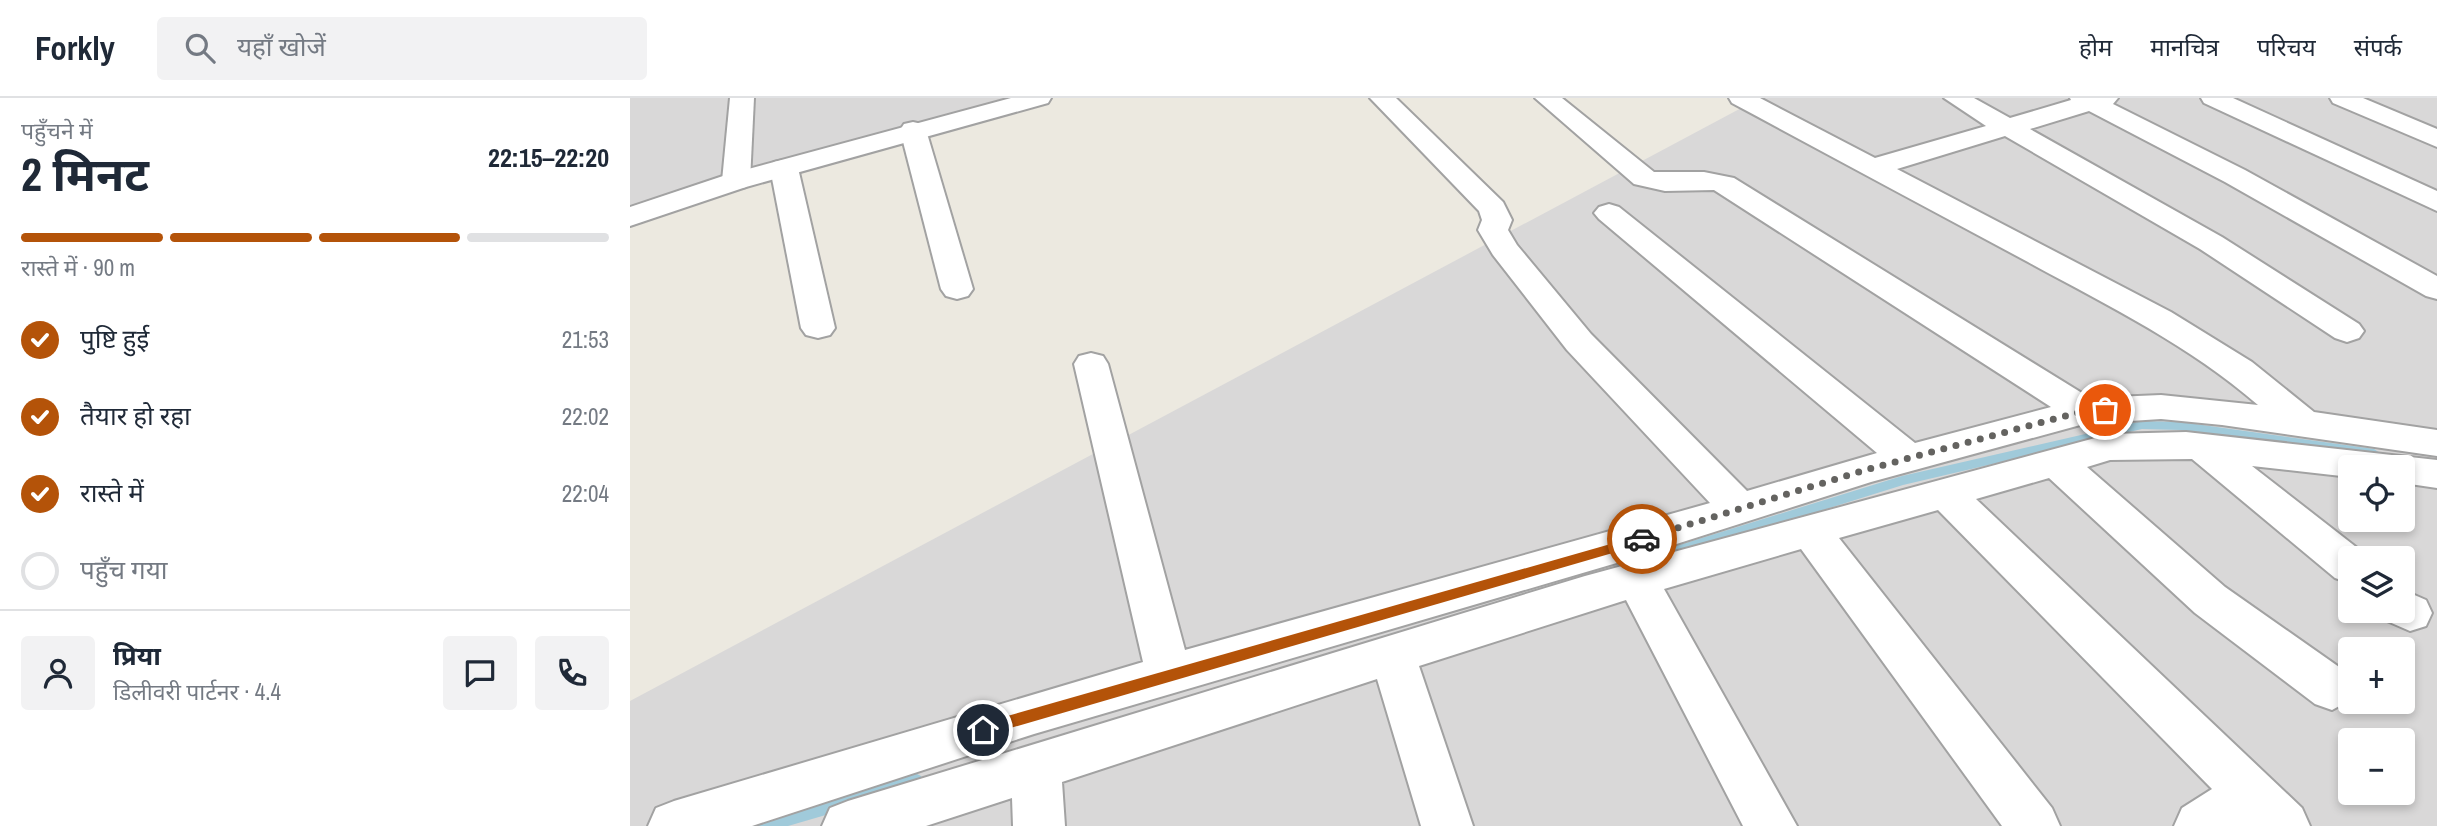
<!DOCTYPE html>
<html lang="hi">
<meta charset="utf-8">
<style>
:root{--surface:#fff;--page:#f2f2f3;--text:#1f2937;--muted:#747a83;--line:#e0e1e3;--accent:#b45309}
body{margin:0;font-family:"Archivo Narrow","Noto Sans Devanagari",sans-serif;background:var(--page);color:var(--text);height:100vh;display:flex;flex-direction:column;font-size:26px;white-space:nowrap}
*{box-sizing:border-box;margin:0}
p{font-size:23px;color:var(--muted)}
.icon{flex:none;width:38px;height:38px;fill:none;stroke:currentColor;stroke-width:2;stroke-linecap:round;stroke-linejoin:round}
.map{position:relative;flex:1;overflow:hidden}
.side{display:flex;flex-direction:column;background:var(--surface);width:630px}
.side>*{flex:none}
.tools{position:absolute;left:1708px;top:357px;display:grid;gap:14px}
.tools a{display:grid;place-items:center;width:77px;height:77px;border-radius:7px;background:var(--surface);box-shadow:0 4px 10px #0003;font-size:35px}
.pin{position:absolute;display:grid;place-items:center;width:60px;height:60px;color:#fff;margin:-30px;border:4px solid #fff;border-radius:50%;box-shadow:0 2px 7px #0007}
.courier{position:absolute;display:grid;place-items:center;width:70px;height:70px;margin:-35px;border:5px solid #b45309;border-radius:50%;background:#fff;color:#222;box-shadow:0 2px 9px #0007}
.headline em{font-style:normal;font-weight:700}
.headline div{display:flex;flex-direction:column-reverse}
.headline{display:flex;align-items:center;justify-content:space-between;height:119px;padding:0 21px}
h1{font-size:46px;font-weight:700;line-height:52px}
.bar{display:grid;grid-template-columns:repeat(4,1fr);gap:10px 7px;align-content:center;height:84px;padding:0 21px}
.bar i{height:9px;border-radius:5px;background:var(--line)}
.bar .selected{background:var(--accent)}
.bar p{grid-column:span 4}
.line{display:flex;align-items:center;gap:18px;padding:0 21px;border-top:2px solid var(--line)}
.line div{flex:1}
.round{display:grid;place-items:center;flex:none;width:74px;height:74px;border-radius:7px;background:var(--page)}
ol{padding:0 21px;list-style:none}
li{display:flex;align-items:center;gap:21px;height:77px}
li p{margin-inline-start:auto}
li .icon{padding:7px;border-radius:50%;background:var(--accent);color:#fff;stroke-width:4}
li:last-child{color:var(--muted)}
li i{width:38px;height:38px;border:4px solid var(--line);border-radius:50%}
header{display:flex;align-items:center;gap:42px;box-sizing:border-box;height:98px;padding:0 35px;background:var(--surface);border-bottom:2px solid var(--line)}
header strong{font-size:33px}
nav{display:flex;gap:38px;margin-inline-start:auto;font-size:24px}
.search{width:490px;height:63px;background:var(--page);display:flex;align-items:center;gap:18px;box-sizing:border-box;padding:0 24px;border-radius:7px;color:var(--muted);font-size:26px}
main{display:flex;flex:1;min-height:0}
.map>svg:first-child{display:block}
.residential{fill:#d9d8d8;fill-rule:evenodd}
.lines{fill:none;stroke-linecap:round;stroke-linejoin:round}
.stream{fill:#a0cada;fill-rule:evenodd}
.minor-casing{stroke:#a2a2a2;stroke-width:4}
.tertiary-casing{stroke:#a2a2a2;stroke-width:4}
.minor{fill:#fff;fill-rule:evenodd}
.tertiary{fill:#fff;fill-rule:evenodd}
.route{fill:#b45309}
.done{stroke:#646360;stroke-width:7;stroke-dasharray:0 12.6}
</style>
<header>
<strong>Forkly</strong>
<div class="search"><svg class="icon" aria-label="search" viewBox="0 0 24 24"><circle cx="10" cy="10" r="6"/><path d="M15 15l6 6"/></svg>यहाँ खोजें</div>
<nav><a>होम</a><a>मानचित्र</a><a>परिचय</a><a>संपर्क</a></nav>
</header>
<main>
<section class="side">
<div class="headline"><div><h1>2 मिनट</h1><p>पहुँचने में</p></div><em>22:15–22:20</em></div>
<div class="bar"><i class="selected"></i><i class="selected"></i><i class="selected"></i><i></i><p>रास्ते में · 90 m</p></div>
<ol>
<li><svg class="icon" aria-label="check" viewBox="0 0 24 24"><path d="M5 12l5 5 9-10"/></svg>पुष्टि हुई<p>21:53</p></li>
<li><svg class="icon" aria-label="check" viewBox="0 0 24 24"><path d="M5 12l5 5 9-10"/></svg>तैयार हो रहा<p>22:02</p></li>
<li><svg class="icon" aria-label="check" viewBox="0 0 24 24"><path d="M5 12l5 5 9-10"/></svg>रास्ते में<p>22:04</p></li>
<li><i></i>पहुँच गया</li>
</ol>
<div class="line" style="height:126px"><a class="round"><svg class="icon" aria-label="person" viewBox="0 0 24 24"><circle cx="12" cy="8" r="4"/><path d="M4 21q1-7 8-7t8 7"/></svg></a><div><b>प्रिया</b><p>डिलीवरी पार्टनर · 4.4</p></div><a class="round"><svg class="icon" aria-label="chat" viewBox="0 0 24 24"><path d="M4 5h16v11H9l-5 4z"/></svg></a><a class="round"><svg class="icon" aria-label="phone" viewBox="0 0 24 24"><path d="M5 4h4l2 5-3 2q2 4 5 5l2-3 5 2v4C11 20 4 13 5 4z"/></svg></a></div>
</section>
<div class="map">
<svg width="1807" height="728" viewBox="0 0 1807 728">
<rect width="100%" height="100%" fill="#ece9e0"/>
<g class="residential">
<polygon points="0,0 387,0 0,111"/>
<path d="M 1130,0 L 1807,0 L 1807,728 L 0,728 L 0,603 ZM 1720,369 L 1773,369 L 1773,422 L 1720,422 ZM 1720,460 L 1773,460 L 1773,513 L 1720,513 ZM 1720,551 L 1773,551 L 1773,604 L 1720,604 ZM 1720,642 L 1773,642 L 1773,695 L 1720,695 Z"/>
</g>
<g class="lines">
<g class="stream">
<polygon points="1512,323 1551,324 1744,351 1750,355 1744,359 1551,332 1512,331 1273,387 1030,463 1025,462 1023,458 1025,454 1030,453 1272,378"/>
<polygon points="285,675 291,678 293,683 291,688 285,691 158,728 123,728 125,722 131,720"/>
</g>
<defs>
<g id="minor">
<polygon points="100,0 124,0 120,83 116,89 106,91 96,89 92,83"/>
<path d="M 740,0 L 766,0 L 873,104 L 882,122 L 878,132 L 887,147 L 961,236 L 1117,393 L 1247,355 L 969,121 L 964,115 L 969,109 L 979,106 L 989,109 L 1285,345 L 1421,309 L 1084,92 L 1035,93 L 1004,86 L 905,0 L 932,0 L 1024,74 L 1074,74 L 1104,80 L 1460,300 L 1531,297 L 1628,307 C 1559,247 1477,207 1398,164 C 1299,111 1201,58 1102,5 L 1099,0 L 1130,0 L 1245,60 L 1356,28 L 1314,0 L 1344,0 L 1380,20 L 1441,2 L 1440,0 L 1488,0 L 1483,6 L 1615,72 L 1807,178 L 1807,201 L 1796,198 L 1595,84 L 1459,13 L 1400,31 L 1592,139 L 1729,226 L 1734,233 L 1729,240 L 1717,244 L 1705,240 L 1570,151 L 1375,38 L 1267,71 L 1541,214 L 1622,264 L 1684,314 L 1807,332 L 1807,358 L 1592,327 L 1531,321 L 1454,326 L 1241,384 L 990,464 L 404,636 L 122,728 L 18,728 L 26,710 L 44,703 L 513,564 L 444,266 L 449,258 L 461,255 L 473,258 L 478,266 L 555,552 L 1080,405 L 937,252 L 863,157 L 848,132 L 852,122 L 849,113 Z"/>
<polygon points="1571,0 1603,0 1807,93 1807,113 1574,5"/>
<polygon points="1700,0 1733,0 1807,31 1807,49 1703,5"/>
<polygon points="283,24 292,26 296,32 343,191 338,198 327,201 316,198 311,191 270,32 274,26"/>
<polygon points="154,62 164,64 168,70 205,230 200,237 188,240 176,237 171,230 140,70 144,64"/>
<polygon points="1556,334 1807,362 1807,390 1773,385 1773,369 1720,369 1720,379 1622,368 1735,456 1737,460 1720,460 1720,485 1705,480 1562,361 1480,362 1457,369 1595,489 1719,576 1720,602 1702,612 1685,606 1565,515 1419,380 1346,401 1672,710 1680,728 1544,728 1552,710 1582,691 1308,412 1209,440 1422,710 1430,728 1372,728 1171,451 1034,491 1167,728 1113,728 996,502 789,568 843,728 791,728 747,581 432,684 435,728 383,728 382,700 296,728 192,728 200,710 218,703 955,478 1480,336"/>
<polygon points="1773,492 1796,502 1802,515 1796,528 1780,533 1757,523 1752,513 1773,513"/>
</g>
<polygon id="tertiary" points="381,0 421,0 418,5 116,89 0,128 0,109 96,77"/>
</defs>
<use href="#minor" class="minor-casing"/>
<use href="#tertiary" class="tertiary-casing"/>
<use href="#minor" class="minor"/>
<use href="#tertiary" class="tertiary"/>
</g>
<polygon class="route" points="1012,437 1017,438 1017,445 353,638 345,632 353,625"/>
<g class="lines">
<polyline class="done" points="1012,441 1235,372 1454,313 1475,312"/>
</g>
</svg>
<div class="tools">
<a><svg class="icon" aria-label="locate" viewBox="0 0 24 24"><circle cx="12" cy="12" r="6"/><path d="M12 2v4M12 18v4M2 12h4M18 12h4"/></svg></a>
<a><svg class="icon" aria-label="layers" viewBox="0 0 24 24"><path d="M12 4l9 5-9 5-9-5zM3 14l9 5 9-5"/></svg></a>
<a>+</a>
<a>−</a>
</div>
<div class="pin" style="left:1475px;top:312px;background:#ea580c"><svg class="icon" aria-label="bag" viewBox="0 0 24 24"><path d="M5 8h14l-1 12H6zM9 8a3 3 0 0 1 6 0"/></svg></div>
<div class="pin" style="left:353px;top:632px;background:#1f2937"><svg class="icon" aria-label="home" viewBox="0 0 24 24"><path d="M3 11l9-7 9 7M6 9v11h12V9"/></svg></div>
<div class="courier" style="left:1012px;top:441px"><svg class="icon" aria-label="car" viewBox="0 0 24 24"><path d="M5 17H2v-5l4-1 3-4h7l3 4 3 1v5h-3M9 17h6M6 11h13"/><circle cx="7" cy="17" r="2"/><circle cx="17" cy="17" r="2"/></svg></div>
</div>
</main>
